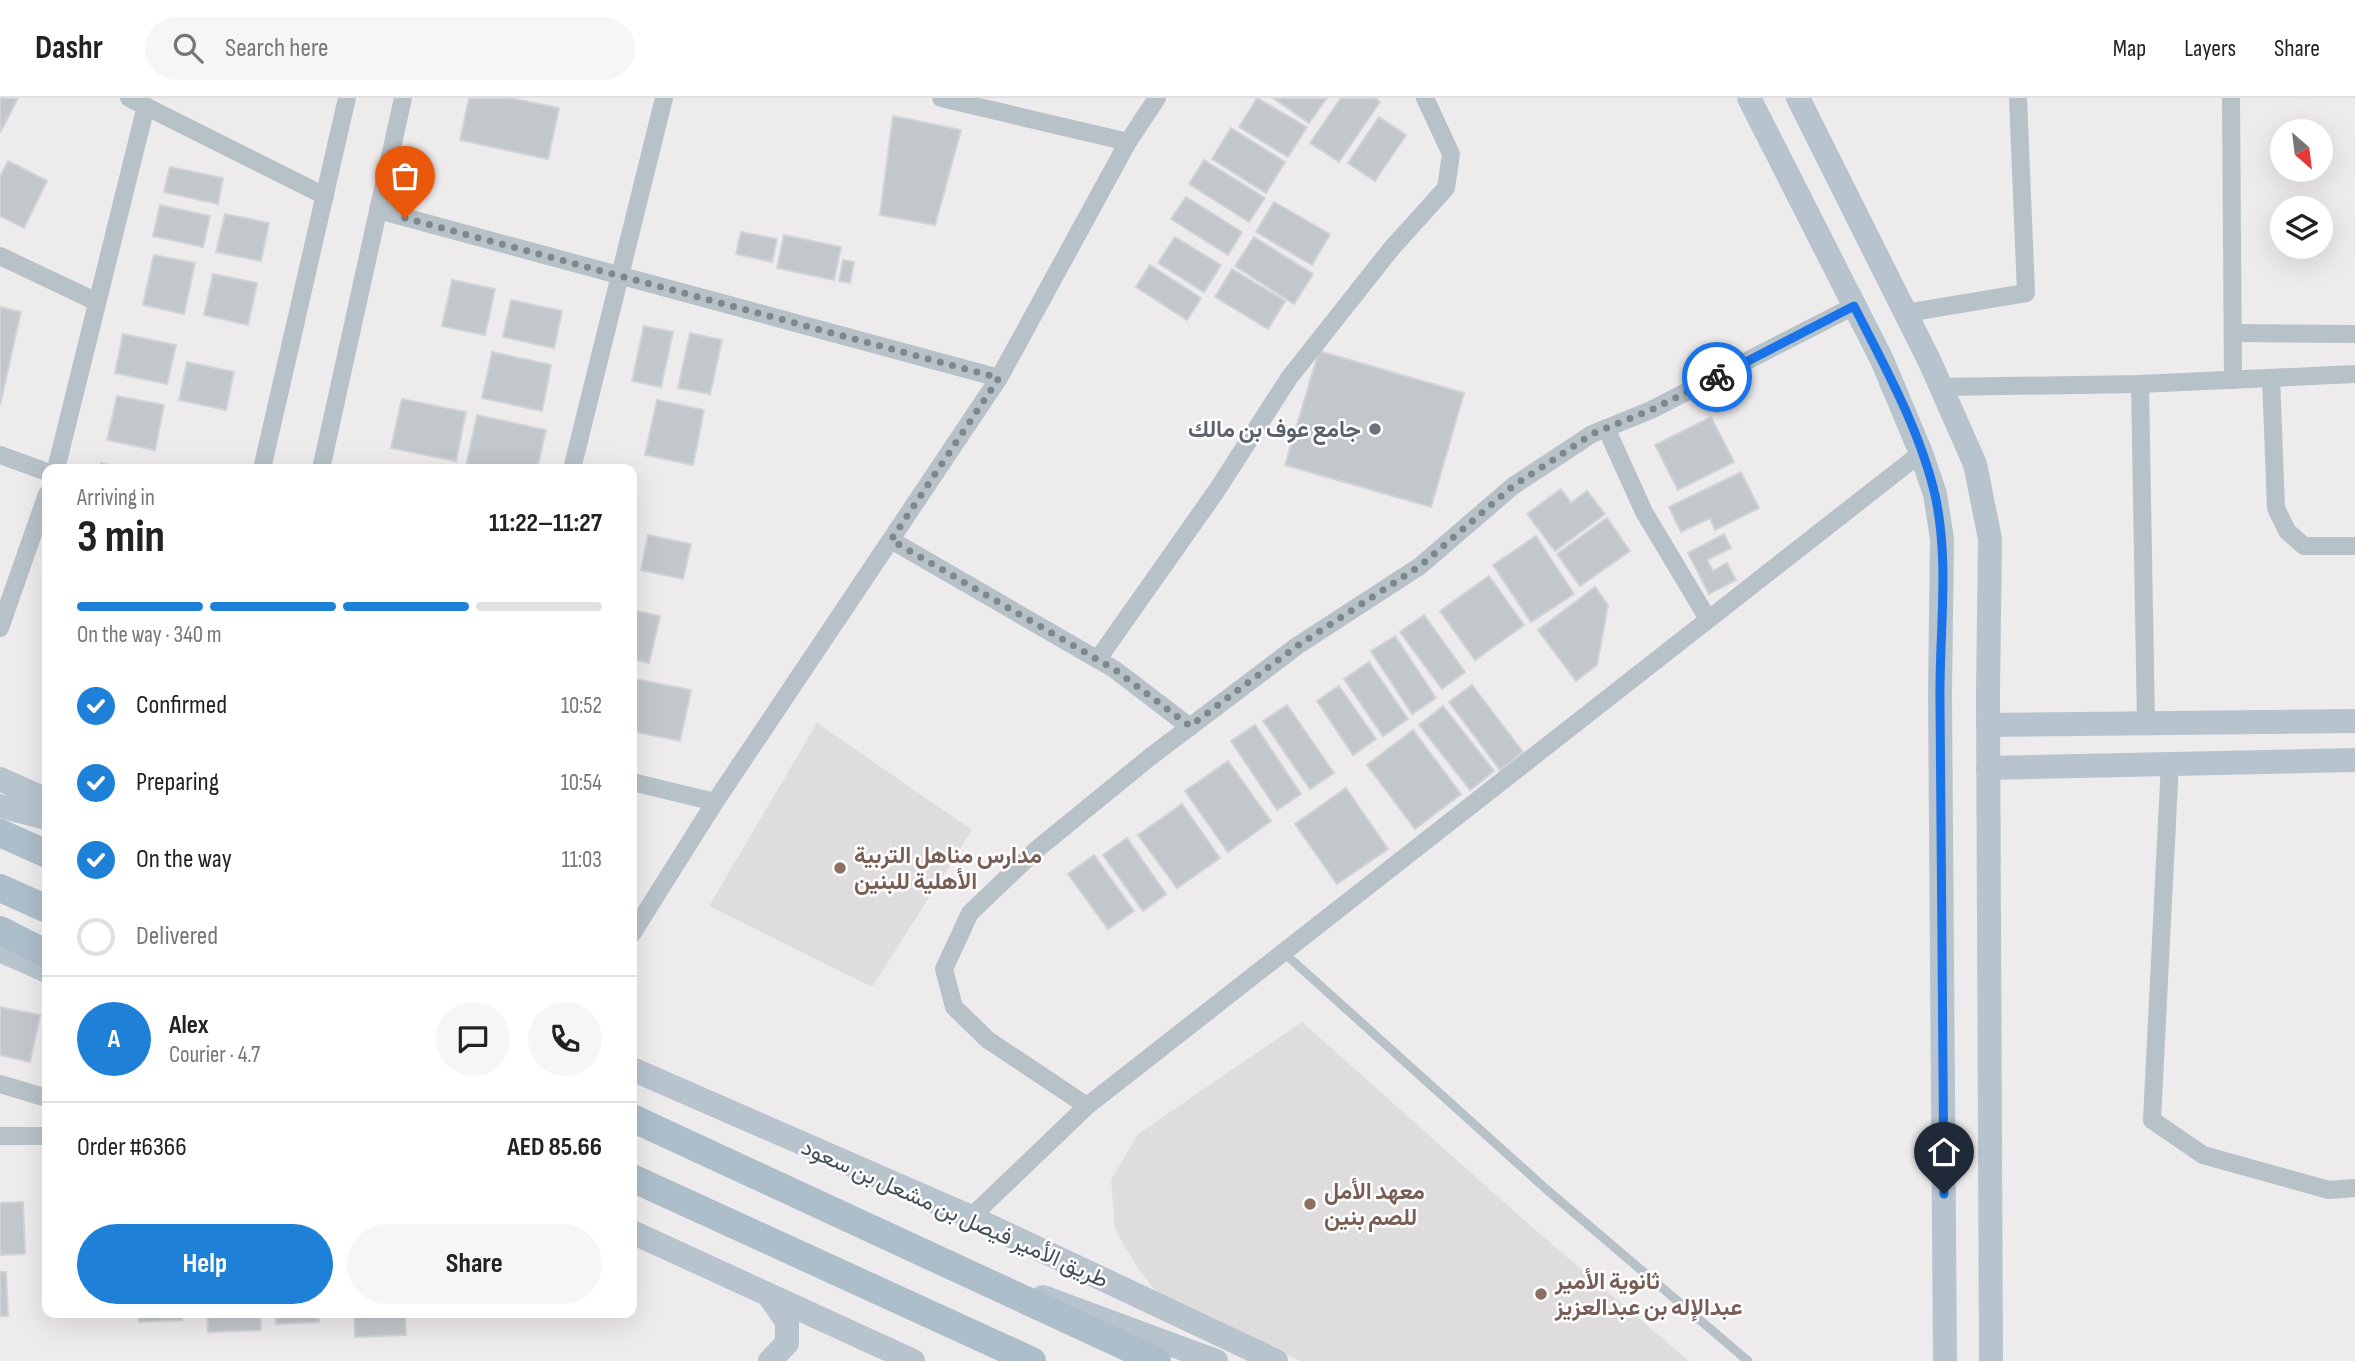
<!DOCTYPE html>
<meta charset="utf-8">
<style>
:root{--surface:#fff;--page:#f6f6f6;--text:#222;--muted:#767676;--line:#e0e0e0;--accent:#1e80d6}
body{margin:0;font-family:"Sofia Sans Condensed",Vazirmatn,sans-serif;background:var(--page);color:var(--text);height:100vh;display:flex;flex-direction:column;font-size:26px;white-space:nowrap}
*{box-sizing:border-box;margin:0}
p{font-size:23px;color:var(--muted)}
.icon{flex:none;width:38px;height:38px;fill:none;stroke:currentColor;stroke-width:2;stroke-linecap:round;stroke-linejoin:round}
.map{position:relative;flex:1;overflow:hidden}
.sheet{position:absolute;left:42px;top:366px;width:595px;height:854px;display:flex;flex-direction:column;background:var(--surface);border-radius:14px;box-shadow:0 7px 28px #0002}
.sheet>*{flex:none}
.needle{width:46px;rotate:152deg}
.tools{position:absolute;left:2270px;top:21px;display:grid;gap:14px}
.tools a{display:grid;place-items:center;width:63px;height:63px;border-radius:50%;background:var(--surface);box-shadow:0 7px 28px #0002;font-size:35px}
.pin{position:absolute;display:grid;place-items:center;width:60px;height:60px;color:#fff;margin:-72px -30px;border-radius:50% 50% 50% 0;rotate:-45deg;box-shadow:0 0 7px #0007}
.pin .icon{rotate:45deg}
.courier{position:absolute;display:grid;place-items:center;width:70px;height:70px;margin:-35px;border:5px solid #1a73e8;border-radius:50%;background:#fff;color:#222;box-shadow:0 2px 9px #0007}
.headline em{font-style:normal;font-weight:700}
.headline div{display:flex;flex-direction:column-reverse}
.headline{display:flex;align-items:center;justify-content:space-between;height:119px;padding:0 35px}
h1{font-size:46px;font-weight:700;line-height:52px}
.bar{display:grid;grid-template-columns:repeat(4,1fr);gap:10px 7px;align-content:center;height:84px;padding:0 35px}
.bar i{height:9px;border-radius:5px;background:var(--line)}
.bar .on{background:var(--accent)}
.bar p{grid-column:span 4}
.line{display:flex;align-items:center;gap:18px;padding:0 35px;border-top:2px solid var(--line)}
.line div{flex:1}
.round{display:grid;place-items:center;flex:none;width:74px;height:74px;border-radius:37px;background:var(--page)}
ol{padding:0 35px;list-style:none}
li{display:flex;align-items:center;gap:21px;height:77px}
li p{margin-inline-start:auto}
li .icon{padding:7px;border-radius:50%;background:var(--accent);color:#fff;stroke-width:4}
li:last-child{color:var(--muted)}
li i{width:38px;height:38px;border:4px solid var(--line);border-radius:50%}
.button{display:flex;gap:14px;margin-top:auto;padding:14px 35px}
.button a{flex:1;height:80px;border-radius:42px;background:var(--accent);color:#fff;font-size:28px;font-weight:700;line-height:80px;text-align:center}
.button a+a{background:var(--page);color:var(--text)}
header{display:flex;align-items:center;gap:42px;box-sizing:border-box;height:98px;padding:0 35px;background:var(--surface);border-bottom:2px solid var(--line)}
header strong{font-size:33px}
nav{display:flex;gap:38px;margin-inline-start:auto;font-size:24px}
.search{width:490px;height:63px;background:var(--page);display:flex;align-items:center;gap:18px;box-sizing:border-box;padding:0 24px;border-radius:38px;color:var(--muted);font-size:26px}
.map>svg:first-child{display:block}
.education{fill:#dfdcdd}
.building{fill:#c2c7cc;stroke:#d0d3d7;stroke-width:2}
.lines{fill:none;stroke-linecap:round;stroke-linejoin:round}
.lane{stroke:#b7c2c8;stroke-width:9}
.street{stroke:#b7c2c8;stroke-width:18}
.secondary{stroke:#b7c4ce;stroke-width:24}
.primary{stroke:#acbeca;stroke-width:28}
.done{stroke:#80878c;stroke-width:7;stroke-dasharray:0 12.6}
.route{stroke:#1a73e8;stroke-width:9}
.worship-dot{fill:#6b7280;stroke:#fff;stroke-width:2.5}
.education-dot{fill:#8d6e63;stroke:#fff;stroke-width:2.5}
.labels{text-anchor:middle;stroke-width:5;stroke-linejoin:round;paint-order:stroke}
.worship-label{font-size:23px;font-weight:bold;fill:#5b616d;stroke:#fff;text-anchor:end}
.education-label{font-size:23px;font-weight:bold;fill:#785e54;stroke:#fff;text-anchor:start}
.street-label{font-size:23px;fill:#455158;stroke:#fff}
</style>
<header>
<strong>Dashr</strong>
<div class="search"><svg class="icon" aria-label="search" viewBox="0 0 24 24"><circle cx="10" cy="10" r="6"/><path d="M15 15l6 6"/></svg>Search here</div>
<nav><a>Map</a><a>Layers</a><a>Share</a></nav>
</header>
<div class="map">
<svg width="2355" height="1263" viewBox="0 0 2355 1263">
<rect width="100%" height="100%" fill="#eeebec"/>
<g class="education">
<polygon points="817,625 972,732 872,889 709,808"/>
<polygon points="1302,924 1533,1130 1689,1263 1301,1263 1163,1202 1138,1171 1115,1131 1111,1082 1138,1036"/>
</g>
<g class="building">
<polygon points="0,0 18,0 0,35"/>
<polygon points="469,0 510,0 559,10 548,61 460,42"/>
<polygon points="1257,0 1307,29 1288,59 1239,29"/>
<polygon points="1273,0 1327,0 1309,25"/>
<polygon points="1341,0 1375,0 1380,4 1339,64 1310,45"/>
<polygon points="893,18 961,32 935,127 880,117"/>
<polygon points="1379,19 1406,37 1375,83 1348,65"/>
<polygon points="1231,30 1285,64 1266,95 1212,61"/>
<polygon points="1204,62 1265,100 1249,124 1189,86"/>
<polygon points="8,63 47,83 24,130 0,118 0,79"/>
<polygon points="170,69 223,80 218,106 164,94"/>
<polygon points="1186,99 1242,134 1228,157 1171,121"/>
<polygon points="1274,104 1330,136 1312,167 1256,134"/>
<polygon points="160,107 210,118 203,149 153,138"/>
<polygon points="225,116 269,125 261,163 216,154"/>
<polygon points="741,134 777,141 772,164 736,156"/>
<polygon points="784,137 841,149 834,182 777,170"/>
<polygon points="1175,139 1221,167 1204,194 1158,165"/>
<polygon points="1254,139 1313,176 1294,206 1235,168"/>
<polygon points="154,157 195,165 184,216 143,207"/>
<polygon points="843,162 854,164 850,185 839,183"/>
<polygon points="1150,167 1201,200 1187,222 1136,189"/>
<polygon points="1232,171 1285,203 1268,231 1215,199"/>
<polygon points="213,176 257,185 248,227 204,217"/>
<polygon points="452,182 495,191 485,237 442,228"/>
<polygon points="511,202 562,213 554,250 503,239"/>
<polygon points="0,209 21,214 0,307"/>
<polygon points="644,228 673,234 661,289 632,283"/>
<polygon points="690,235 722,242 710,296 678,290"/>
<polygon points="123,236 176,247 167,286 115,275"/>
<polygon points="1319,253 1464,295 1431,409 1285,367"/>
<polygon points="492,254 551,267 542,313 482,300"/>
<polygon points="187,264 234,274 226,312 179,302"/>
<polygon points="117,298 164,307 155,352 107,342"/>
<polygon points="402,301 466,314 456,363 391,350"/>
<polygon points="657,302 704,312 693,367 645,357"/>
<polygon points="477,317 546,332 537,371 481,371 466,368"/>
<polygon points="1711,319 1734,364 1678,392 1655,347"/>
<polygon points="101,365 127,371 99,371"/>
<polygon points="1741,374 1759,410 1715,432 1710,420 1681,434 1669,409"/>
<polygon points="1561,391 1571,405 1587,393 1605,416 1555,453 1527,416"/>
<polygon points="1607,420 1630,453 1580,488 1557,456"/>
<polygon points="1724,436 1731,450 1707,462 1713,473 1727,465 1736,482 1709,496 1688,455"/>
<polygon points="648,437 691,446 683,481 641,472"/>
<polygon points="1536,438 1574,496 1531,524 1493,467"/>
<polygon points="1489,478 1524,527 1475,562 1440,513"/>
<polygon points="1595,489 1608,507 1597,567 1576,583 1538,532"/>
<polygon points="632,512 660,518 649,565 632,561"/>
<polygon points="1424,517 1465,574 1442,591 1400,534"/>
<polygon points="1395,538 1436,600 1412,616 1371,553"/>
<polygon points="1369,564 1408,621 1383,638 1344,581"/>
<polygon points="635,581 691,592 680,643 632,633 632,597"/>
<polygon points="1472,587 1523,654 1500,672 1449,604"/>
<polygon points="1339,588 1376,641 1353,657 1317,603"/>
<polygon points="1287,607 1334,675 1310,691 1263,623"/>
<polygon points="1443,608 1494,673 1470,692 1419,627"/>
<polygon points="1255,627 1301,696 1277,712 1231,643"/>
<polygon points="1413,632 1461,696 1415,731 1367,667"/>
<polygon points="1228,663 1271,723 1228,754 1185,693"/>
<polygon points="1346,690 1388,751 1337,786 1295,726"/>
<polygon points="1182,706 1220,760 1177,790 1138,737"/>
<polygon points="1127,740 1166,796 1143,813 1103,757"/>
<polygon points="1094,757 1134,813 1108,831 1068,776"/>
<polygon points="0,909 40,917 30,964 0,957"/>
<polygon points="23,1104 25,1156 0,1157 0,1105"/>
<polygon points="0,1174 6,1174 8,1218 0,1218"/>
<polygon points="139,1214 182,1214 182,1222 139,1224"/>
<polygon points="207,1214 260,1214 261,1232 208,1234"/>
<polygon points="275,1214 318,1214 319,1224 276,1226"/>
<polygon points="354,1214 405,1214 406,1237 355,1239"/>
</g>
<g class="lines">
<polyline class="lane" points="1283,854 1546,1091 1748,1263"/>
<g class="street">
<polyline points="129,0 325,98"/>
<polyline points="941,0 1128,44"/>
<polyline points="2231,0 2233,282"/>
<polyline points="378,112 999,280"/>
<polyline points="0,158 97,204"/>
<polyline points="1906,215 2026,195 2018,0"/>
<polyline points="2233,235 2355,236"/>
<polyline points="2271,280 2276,410 2287,433 2304,448 2355,448"/>
<polyline points="2140,286 2146,626"/>
<polyline points="1941,289 2140,286 2355,276"/>
<polyline points="1606,330 1644,414 1708,521"/>
<polyline points="0,357 47,374"/>
<polyline points="56,371 146,8"/>
<polyline points="262,371 347,0"/>
<polyline points="321,371 403,0"/>
<polyline points="572,371 664,0"/>
<polyline points="891,442 1114,571 1190,629"/>
<polyline points="0,530 47,396"/>
<polyline points="1098,561 1217,392 1289,280 1391,151 1446,90 1451,56 1425,0"/>
<polyline points="2170,664 2152,1022 2203,1057 2329,1092 2355,1090"/>
<polyline points="632,684 715,704"/>
<polyline points="632,836 715,704 999,280 1128,44 1157,0"/>
<polyline points="0,986 47,1000"/>
<polyline points="1087,1008 988,942 954,909 944,871 970,815 1036,752 1150,659 1297,548 1420,468 1513,388 1592,336 1651,312 1854,208"/>
<polyline points="0,1038 47,1038"/>
<polyline points="971,1119 1087,1008 1921,355"/>
</g>
<g class="secondary">
<polyline points="1749,0 1882,262 1921,355 1935,396 1942,441 1940,596 1945,1263"/>
<polyline points="1798,0 1929,262 1975,366 1990,441 1988,596 1991,1263"/>
<polyline points="1988,627 2355,623"/>
<polyline points="1988,670 2355,662"/>
<polyline points="0,681 47,702"/>
<polyline points="0,708 47,720"/>
<polyline points="0,852 47,873"/>
<polyline points="632,971 971,1119 1276,1263"/>
<polyline points="632,1134 913,1263"/>
<polyline points="1043,1199 1216,1263"/>
<polyline points="770,1263 787,1245 787,1224 770,1199"/>
</g>
<g class="primary">
<polyline points="0,735 47,756"/>
<polyline points="0,790 47,811"/>
<polyline points="0,832 47,856"/>
<polyline points="632,1020 1157,1263"/>
<polyline points="632,1080 1032,1263"/>
</g>
</g>
<g class="lines">
<polyline class="done" points="405,120 999,280 891,442 1114,571 1190,628 1297,548 1420,468 1513,388 1553,362 1592,336 1651,312 1717,279"/>
<path class="route" d="M 1717,279 L 1854,208 C 1884,267 1920,332 1935,397 C 1950,464 1939,536 1940,603 C 1942,768 1943,932 1944,1096"/>
</g>
<circle class="worship-dot" cx="1375" cy="331" r="7"/>
<g class="education-dot">
<circle cx="840" cy="770" r="7"/>
<circle cx="1310" cy="1106" r="7"/>
<circle cx="1541" cy="1196" r="7"/>
</g>
<g class="labels">
<g class="worship-label">
<text x="1361" y="339">جامع عوف بن مالك</text>
</g>
<g class="education-label">
<text x="854" y="765">مدارس مناهل التربية<tspan x="854" dy="26">الأهلية للبنين</tspan></text>
<text x="1324" y="1101">معهد الأمل<tspan x="1324" dy="26">للصم بنين</tspan></text>
<text x="1555" y="1191">ثانوية الأمير<tspan x="1555" dy="26">عبدالإله بن عبدالعزيز</tspan></text>
</g>
<g class="street-label">
<text transform="translate(955 1115) rotate(24)" y="8">طريق الأمير فيصل بن مشعل بن سعود</text>
</g>
</g>
</svg>
<div class="tools">
<a><svg class="needle" viewBox="-14 -14 28 28"><path d="M0-13l5 13h-10z" fill="#e53935"/><path d="M0 13l5-13h-10z" fill="#767676"/></svg></a>
<a><svg class="icon" aria-label="layers" viewBox="0 0 24 24"><path d="M12 4l9 5-9 5-9-5zM3 14l9 5 9-5"/></svg></a>
</div>
<div class="pin" style="left:405px;top:120px;background:#ea580c"><svg class="icon" aria-label="bag" viewBox="0 0 24 24"><path d="M5 8h14l-1 12H6zM9 8a3 3 0 0 1 6 0"/></svg></div>
<div class="pin" style="left:1944px;top:1096px;background:#1f2937"><svg class="icon" aria-label="home" viewBox="0 0 24 24"><path d="M3 11l9-7 9 7M6 9v11h12V9"/></svg></div>
<div class="courier" style="left:1717px;top:279px"><svg class="icon" aria-label="bike" viewBox="0 0 24 24"><circle cx="6" cy="16" r="4"/><circle cx="18" cy="16" r="4"/><path d="M6 16l4-8h5l3 8M10 8l3 8H6M13 5h3"/></svg></div>
<section class="sheet">
<div class="headline"><div><h1>3 min</h1><p>Arriving in</p></div><em>11:22–11:27</em></div>
<div class="bar"><i class="on"></i><i class="on"></i><i class="on"></i><i></i><p>On the way · 340 m</p></div>
<ol>
<li><svg class="icon" aria-label="check" viewBox="0 0 24 24"><path d="M5 12l5 5 9-10"/></svg>Confirmed<p>10:52</p></li>
<li><svg class="icon" aria-label="check" viewBox="0 0 24 24"><path d="M5 12l5 5 9-10"/></svg>Preparing<p>10:54</p></li>
<li><svg class="icon" aria-label="check" viewBox="0 0 24 24"><path d="M5 12l5 5 9-10"/></svg>On the way<p>11:03</p></li>
<li><i></i>Delivered</li>
</ol>
<div class="line" style="height:126px"><b class="round" style="background:var(--accent);color:#fff">A</b><div><b>Alex</b><p>Courier · 4.7</p></div><a class="round"><svg class="icon" aria-label="chat" viewBox="0 0 24 24"><path d="M4 5h16v11H9l-5 4z"/></svg></a><a class="round"><svg class="icon" aria-label="phone" viewBox="0 0 24 24"><path d="M5 4h4l2 5-3 2q2 4 5 5l2-3 5 2v4C11 20 4 13 5 4z"/></svg></a></div>
<div class="line" style="height:91px"><div>Order #6366</div><b>AED 85.66</b></div>
<div class="button"><a>Help</a><a>Share</a></div>
</section>
</div>
